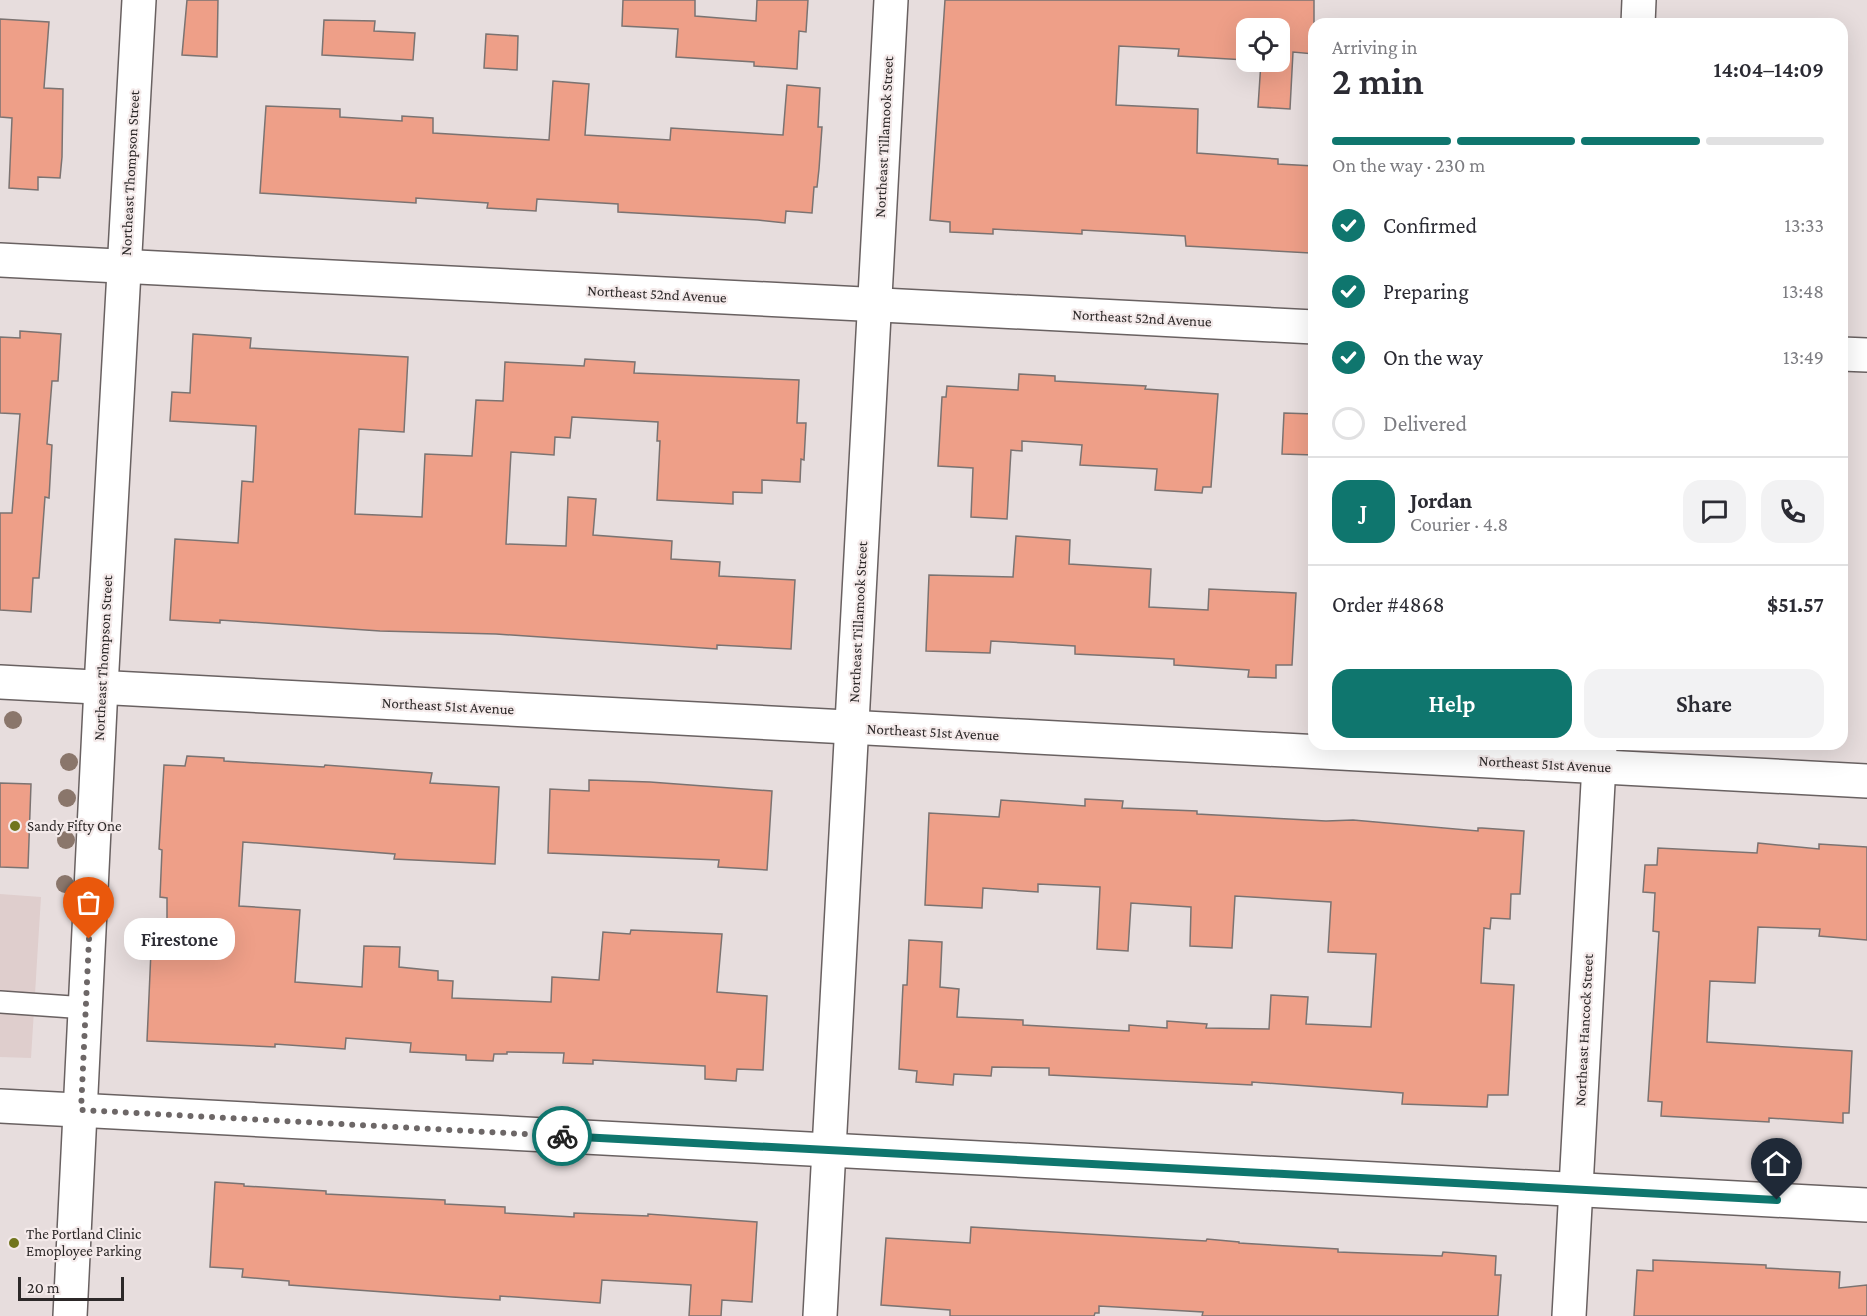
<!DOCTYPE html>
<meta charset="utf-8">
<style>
:root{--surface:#fff;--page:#f2f2f3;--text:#2b2b33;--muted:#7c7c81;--line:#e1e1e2;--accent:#0f766e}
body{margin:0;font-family:"Crimson Pro",serif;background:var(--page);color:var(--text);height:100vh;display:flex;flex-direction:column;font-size:22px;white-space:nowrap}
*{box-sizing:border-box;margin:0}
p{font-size:20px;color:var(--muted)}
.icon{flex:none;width:33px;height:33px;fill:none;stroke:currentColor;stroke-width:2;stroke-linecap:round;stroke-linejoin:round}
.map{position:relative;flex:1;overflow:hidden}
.sheet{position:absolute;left:1308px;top:18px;width:540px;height:732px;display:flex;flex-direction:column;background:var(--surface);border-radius:18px;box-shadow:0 6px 24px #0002}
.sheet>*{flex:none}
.tools{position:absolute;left:1236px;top:18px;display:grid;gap:12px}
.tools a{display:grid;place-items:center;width:54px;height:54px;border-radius:12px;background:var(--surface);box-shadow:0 6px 24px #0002;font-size:30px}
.scale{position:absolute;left:18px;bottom:15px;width:106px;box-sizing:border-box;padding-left:6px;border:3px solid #2c2828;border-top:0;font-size:16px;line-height:21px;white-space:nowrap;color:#2c2828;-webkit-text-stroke:4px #f4eaea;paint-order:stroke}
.pin{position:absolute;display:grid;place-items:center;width:51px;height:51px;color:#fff;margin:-62px -26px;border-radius:50% 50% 50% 0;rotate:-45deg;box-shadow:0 0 6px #0007}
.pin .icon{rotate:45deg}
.courier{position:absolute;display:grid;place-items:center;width:60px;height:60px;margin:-30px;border:4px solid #0f766e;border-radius:50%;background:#fff;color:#222;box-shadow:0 2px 8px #0007}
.bubble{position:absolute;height:42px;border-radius:18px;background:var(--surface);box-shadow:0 6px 24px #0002;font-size:20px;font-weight:600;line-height:42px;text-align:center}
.overview em{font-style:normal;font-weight:600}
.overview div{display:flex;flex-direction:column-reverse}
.overview{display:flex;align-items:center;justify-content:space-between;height:102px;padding:0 24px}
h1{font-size:39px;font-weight:600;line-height:45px}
.bar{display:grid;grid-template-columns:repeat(4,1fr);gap:9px 6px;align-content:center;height:72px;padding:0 24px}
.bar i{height:8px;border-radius:4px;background:var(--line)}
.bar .selected{background:var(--accent)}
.bar p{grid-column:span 4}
.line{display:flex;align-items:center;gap:15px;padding:0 24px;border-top:2px solid var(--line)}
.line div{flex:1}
.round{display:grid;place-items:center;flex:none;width:63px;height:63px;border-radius:18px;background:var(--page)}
ol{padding:0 24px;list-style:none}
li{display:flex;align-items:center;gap:18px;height:66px}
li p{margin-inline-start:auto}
li .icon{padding:6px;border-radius:50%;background:var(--accent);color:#fff;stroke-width:4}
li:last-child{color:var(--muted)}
li i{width:33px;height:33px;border:3px solid var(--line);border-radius:50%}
.primary-button{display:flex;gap:12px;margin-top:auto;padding:12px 24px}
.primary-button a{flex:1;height:69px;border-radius:18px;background:var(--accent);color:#fff;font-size:24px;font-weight:600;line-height:69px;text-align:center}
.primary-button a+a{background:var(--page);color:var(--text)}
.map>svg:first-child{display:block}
.built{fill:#dfcecd}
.building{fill:#ee9f88;stroke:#7b7371;stroke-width:1.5}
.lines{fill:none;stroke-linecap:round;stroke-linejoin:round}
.service-casing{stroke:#696161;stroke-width:24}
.minor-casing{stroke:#696161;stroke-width:36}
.service{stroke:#fff;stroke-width:21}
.minor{stroke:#fff;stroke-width:33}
.tree{fill:#8a766b}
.done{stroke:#6d6767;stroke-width:6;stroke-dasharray:0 10.8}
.route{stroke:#0f766e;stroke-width:8}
.poi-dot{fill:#71751d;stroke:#f4eaea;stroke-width:2}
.labels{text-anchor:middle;stroke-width:4.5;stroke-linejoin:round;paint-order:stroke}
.street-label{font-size:15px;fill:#2c2828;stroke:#f4eaea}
.poi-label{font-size:15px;fill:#2c2828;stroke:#f4eaea;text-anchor:start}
</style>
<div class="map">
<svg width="1867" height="1316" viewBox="0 0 1867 1316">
<rect width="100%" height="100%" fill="#e7dddd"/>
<polygon class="built" points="0,894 41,897 31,1058 0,1057"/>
<g class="building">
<polygon points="187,0 218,0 217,57 182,55"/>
<polygon points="623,0 695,0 695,16 756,21 757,0 808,0 806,32 799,31 797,69 754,66 754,62 676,57 678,29 622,26"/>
<polygon points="945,0 1314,0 1314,54 1293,52 1290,109 1258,107 1261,62 1280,62 1280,28 1246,28 1246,60 1178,56 1179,49 1119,46 1116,105 1198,109 1197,153 1278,159 1278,164 1314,166 1314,244 1310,244 1310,253 1186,246 1185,236 1082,230 1082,234 993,229 993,234 950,232 950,222 930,220"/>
<polygon points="0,19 49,22 44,88 63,89 62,157 60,178 38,177 38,190 9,188 12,118 0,117"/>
<polygon points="324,20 375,21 374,31 415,33 413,60 322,55"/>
<polygon points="486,34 518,36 517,70 484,68"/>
<polygon points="553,81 589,84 585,135 670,140 671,128 783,135 787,85 820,88 818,127 822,127 819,169 817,187 814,187 812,213 786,211 785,223 758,220 618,212 618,204 537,199 536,211 487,208 488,203 416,198 416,203 260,193 266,106 340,109 340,117 402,121 402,116 433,118 433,133 549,140"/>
<polygon points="20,331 61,334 58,381 52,381 47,444 52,445 49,498 45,497 39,578 33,578 31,612 0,610 0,513 12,513 20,414 0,413 0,337 20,338"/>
<polygon points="193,334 251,338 250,348 408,357 404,432 359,429 355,514 422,517 425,454 472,456 476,400 503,401 505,362 584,366 585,359 635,362 634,373 799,380 797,423 806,423 804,460 801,459 800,482 762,480 762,493 733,492 733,504 657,500 660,441 657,441 658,422 572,417 570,438 555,437 554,455 511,452 506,544 566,546 568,497 596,499 593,535 672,541 671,559 720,562 719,576 795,580 791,649 717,645 717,649 496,634 380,631 220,620 220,623 170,620 175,539 238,543 242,481 253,482 256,426 170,421 172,392 190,393"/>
<polygon points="1019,374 1055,376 1055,381 1146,386 1145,389 1218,394 1211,487 1203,487 1202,493 1155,490 1157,469 1080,465 1082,445 1022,441 1022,451 1011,450 1007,519 971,517 973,468 938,466 942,397 946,397 947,386 1018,390"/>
<polygon points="1284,413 1314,414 1314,455 1282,454"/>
<polygon points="1016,536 1070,540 1069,564 1151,569 1149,607 1208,610 1209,589 1296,593 1292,665 1276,665 1276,678 1248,677 1249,670 1174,665 1174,659 1075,654 1075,646 991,641 990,653 926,651 929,575 1013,577"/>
<polygon points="187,756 224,758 224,761 324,767 325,765 432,773 430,783 499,787 495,864 394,859 395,854 243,842 239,906 300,910 295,982 362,987 364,946 400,947 399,967 438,971 438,980 453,981 452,998 551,1002 552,977 599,980 603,932 630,934 631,930 722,934 717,992 767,996 763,1070 737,1069 736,1081 705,1079 705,1066 593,1060 593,1064 563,1063 564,1053 507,1052 507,1054 494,1054 493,1061 466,1060 466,1055 410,1052 411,1043 346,1038 345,1049 275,1044 275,1047 147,1041 151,951 167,951 167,898 160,897 162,850 159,849 164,765 185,766"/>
<polygon points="589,780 650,782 772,791 767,870 718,867 719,860 548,853 550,789 589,791"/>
<polygon points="0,783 31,784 28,868 0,867"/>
<polygon points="1085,799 1123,801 1122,808 1197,811 1197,814 1326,821 1353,820 1478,831 1478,828 1482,828 1524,831 1520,894 1511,894 1510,919 1491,918 1490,929 1484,928 1481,983 1514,985 1508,1095 1488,1095 1487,1107 1402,1104 1403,1093 1252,1082 1252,1085 1049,1075 1049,1068 992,1067 991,1076 954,1074 953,1085 916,1082 917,1071 899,1069 903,985 907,985 909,940 942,942 940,987 959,989 957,1017 1023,1020 1023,1025 1129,1031 1129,1025 1167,1028 1167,1021 1207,1024 1206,1028 1269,1029 1271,995 1308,997 1306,1024 1371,1027 1376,954 1328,952 1331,902 1235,896 1232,948 1190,946 1191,907 1131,903 1128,951 1097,949 1100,887 1038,884 1038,892 983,888 982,908 925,905 929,813 999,817 1001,800 1085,806"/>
<polygon points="1758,843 1819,849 1819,844 1867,847 1867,940 1819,936 1820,929 1758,927 1755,983 1710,981 1707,1042 1852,1051 1849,1113 1843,1113 1843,1123 1769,1118 1769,1122 1661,1116 1662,1102 1648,1101 1659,932 1653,931 1655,893 1643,892 1645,865 1657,865 1658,848 1757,853"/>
<polygon points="215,1182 244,1184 244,1186 326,1191 326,1194 445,1200 445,1204 505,1207 505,1213 574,1217 574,1213 648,1216 648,1214 757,1222 752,1302 722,1300 721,1316 689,1316 691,1285 602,1280 600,1303 500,1296 500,1300 452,1297 289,1285 289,1281 242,1277 243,1269 210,1267"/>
<polygon points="971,1227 1206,1241 1207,1239 1239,1242 1239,1243 1338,1249 1338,1252 1442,1256 1443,1252 1496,1256 1495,1275 1501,1275 1498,1316 1202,1316 1203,1312 1099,1306 1099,1313 1095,1313 1094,1316 950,1316 950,1310 881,1305 886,1238 970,1243"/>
<polygon points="1653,1260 1766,1265 1766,1268 1840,1272 1839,1288 1867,1285 1867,1316 1634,1316 1637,1270 1653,1271"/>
</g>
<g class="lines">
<defs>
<polyline id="service" points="0,1002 86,1008"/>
<g id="minor">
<polyline points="1638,24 1639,0"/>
<polyline points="0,260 1314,327"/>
<polyline points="1842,354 1867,355"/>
<polyline points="0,682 1867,781"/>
<polyline points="0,1106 1867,1205"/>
<polyline points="70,1316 101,687 139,0"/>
<polyline points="820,1316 891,0"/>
<polyline points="1569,1316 1600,746"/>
</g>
</defs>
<use href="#service" class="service-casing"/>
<use href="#minor" class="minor-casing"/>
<use href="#service" class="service"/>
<use href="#minor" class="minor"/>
</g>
<g class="tree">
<circle cx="13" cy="720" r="9"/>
<circle cx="69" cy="762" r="9"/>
<circle cx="67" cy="798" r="9"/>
<circle cx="66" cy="840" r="9"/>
<circle cx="65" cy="884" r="9"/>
</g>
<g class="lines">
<polyline class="done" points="89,939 81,1110 562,1136"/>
<polyline class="route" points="562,1136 1777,1200"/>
</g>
<g class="poi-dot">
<circle cx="15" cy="826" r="6"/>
<circle cx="14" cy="1243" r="6"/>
</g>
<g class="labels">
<g class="street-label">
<text transform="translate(884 137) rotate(-87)" y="5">Northeast Tillamook Street</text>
<text transform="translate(130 173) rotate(-87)" y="5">Northeast Thompson Street</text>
<text transform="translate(657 294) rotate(3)" y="5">Northeast 52nd Avenue</text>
<text transform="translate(1142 318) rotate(3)" y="5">Northeast 52nd Avenue</text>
<text transform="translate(858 622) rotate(-87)" y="5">Northeast Tillamook Street</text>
<text transform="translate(103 658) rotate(-87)" y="5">Northeast Thompson Street</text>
<text transform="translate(448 706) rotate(3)" y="5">Northeast 51st Avenue</text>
<text transform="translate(933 732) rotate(3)" y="5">Northeast 51st Avenue</text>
<text transform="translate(1545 764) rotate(3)" y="5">Northeast 51st Avenue</text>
<text transform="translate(1584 1030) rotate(-87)" y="5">Northeast Hancock Street</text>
</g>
<g class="poi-label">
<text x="27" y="831">Sandy Fifty One</text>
<text x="26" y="1239">The Portland Clinic<tspan x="26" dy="17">Emoployee Parking</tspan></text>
</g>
</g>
</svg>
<div class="tools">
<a><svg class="icon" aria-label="locate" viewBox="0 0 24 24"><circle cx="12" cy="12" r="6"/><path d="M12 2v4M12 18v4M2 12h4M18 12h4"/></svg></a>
</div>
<div class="scale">20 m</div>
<div class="pin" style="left:89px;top:939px;background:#ea580c"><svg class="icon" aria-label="bag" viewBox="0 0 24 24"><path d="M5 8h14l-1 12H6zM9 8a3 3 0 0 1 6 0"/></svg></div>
<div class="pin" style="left:1777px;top:1200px;background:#1f2937"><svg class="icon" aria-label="home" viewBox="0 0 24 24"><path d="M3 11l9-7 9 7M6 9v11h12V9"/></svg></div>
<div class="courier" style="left:562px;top:1136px"><svg class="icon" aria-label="bike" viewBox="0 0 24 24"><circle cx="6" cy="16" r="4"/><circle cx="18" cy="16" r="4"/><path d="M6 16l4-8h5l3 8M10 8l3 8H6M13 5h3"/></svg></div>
<div class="bubble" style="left:124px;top:918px;width:111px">Firestone</div>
<section class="sheet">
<div class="overview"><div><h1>2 min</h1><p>Arriving in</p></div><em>14:04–14:09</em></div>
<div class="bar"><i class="selected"></i><i class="selected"></i><i class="selected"></i><i></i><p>On the way · 230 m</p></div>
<ol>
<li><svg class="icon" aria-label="check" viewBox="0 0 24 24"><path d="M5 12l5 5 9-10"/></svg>Confirmed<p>13:33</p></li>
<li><svg class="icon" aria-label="check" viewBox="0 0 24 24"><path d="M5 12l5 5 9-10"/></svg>Preparing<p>13:48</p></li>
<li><svg class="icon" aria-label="check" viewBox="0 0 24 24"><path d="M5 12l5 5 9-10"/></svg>On the way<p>13:49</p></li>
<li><i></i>Delivered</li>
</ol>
<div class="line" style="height:108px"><b class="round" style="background:var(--accent);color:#fff">J</b><div><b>Jordan</b><p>Courier · 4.8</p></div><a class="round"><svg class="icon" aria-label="chat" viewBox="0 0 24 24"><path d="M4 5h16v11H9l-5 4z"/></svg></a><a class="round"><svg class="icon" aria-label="phone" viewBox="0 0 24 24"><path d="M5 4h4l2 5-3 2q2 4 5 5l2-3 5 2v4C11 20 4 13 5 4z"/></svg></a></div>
<div class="line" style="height:78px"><div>Order #4868</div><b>$51.57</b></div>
<div class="primary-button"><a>Help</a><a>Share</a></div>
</section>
</div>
